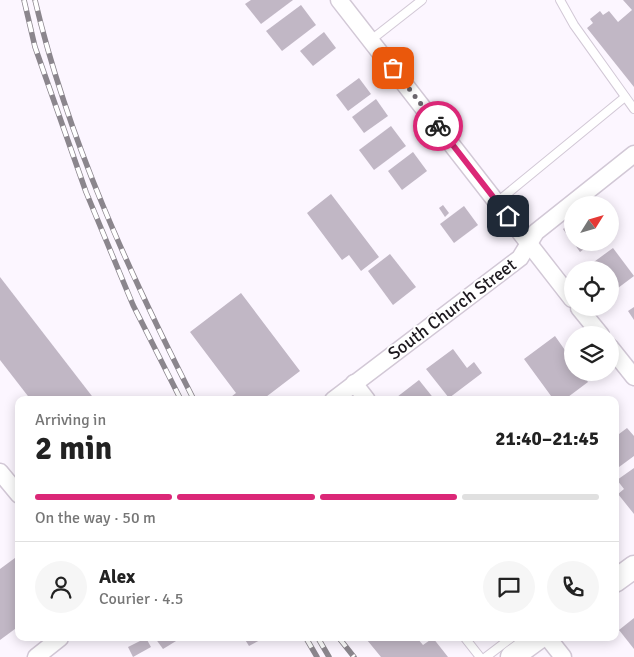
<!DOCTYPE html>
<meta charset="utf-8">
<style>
:root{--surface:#fff;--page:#f6f6f6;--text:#222;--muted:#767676;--line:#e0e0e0;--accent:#db2777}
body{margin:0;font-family:Signika,sans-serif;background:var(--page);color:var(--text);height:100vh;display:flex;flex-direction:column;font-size:19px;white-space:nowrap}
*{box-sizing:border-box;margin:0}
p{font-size:16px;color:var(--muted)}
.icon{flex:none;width:28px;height:28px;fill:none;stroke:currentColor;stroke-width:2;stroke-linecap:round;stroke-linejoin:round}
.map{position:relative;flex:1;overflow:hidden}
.sheet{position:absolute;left:15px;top:396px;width:604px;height:245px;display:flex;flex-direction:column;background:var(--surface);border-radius:10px;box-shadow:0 2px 12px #0003}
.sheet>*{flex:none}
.needle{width:32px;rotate:53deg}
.tools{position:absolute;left:564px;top:196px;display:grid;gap:10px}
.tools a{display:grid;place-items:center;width:55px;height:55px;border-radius:50%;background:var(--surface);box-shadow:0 2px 12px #0003;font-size:25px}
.pin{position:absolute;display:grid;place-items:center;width:42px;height:42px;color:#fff;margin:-21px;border-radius:10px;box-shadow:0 2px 8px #0006}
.courier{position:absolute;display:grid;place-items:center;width:50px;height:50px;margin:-25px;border:4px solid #db2777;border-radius:50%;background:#fff;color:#222;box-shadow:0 1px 6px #0007}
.summary em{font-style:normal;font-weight:700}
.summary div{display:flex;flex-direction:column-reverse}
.summary{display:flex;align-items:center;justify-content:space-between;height:85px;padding:0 20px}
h1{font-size:32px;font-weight:700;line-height:38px}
.bar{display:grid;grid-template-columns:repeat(4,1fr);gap:8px 5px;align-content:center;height:60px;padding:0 20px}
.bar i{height:6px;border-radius:4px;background:var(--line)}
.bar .selected{background:var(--accent)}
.bar p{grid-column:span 4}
.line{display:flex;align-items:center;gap:12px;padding:0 20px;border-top:1px solid var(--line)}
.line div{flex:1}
.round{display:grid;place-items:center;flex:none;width:52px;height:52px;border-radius:26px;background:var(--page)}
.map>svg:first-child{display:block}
.building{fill:#c1b7c5}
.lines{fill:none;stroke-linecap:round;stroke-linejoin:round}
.lane-casing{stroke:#d2c8d6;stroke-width:10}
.street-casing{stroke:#d2c8d6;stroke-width:19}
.secondary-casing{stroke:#d2c8d6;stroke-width:25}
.lane{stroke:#fff;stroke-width:8}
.street{stroke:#fff;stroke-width:16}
.secondary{stroke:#fff;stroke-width:22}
.rail-casing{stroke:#8b868d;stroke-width:5.5}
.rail{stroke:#fff;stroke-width:4;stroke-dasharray:11;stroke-linecap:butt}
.done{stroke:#6b666d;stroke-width:5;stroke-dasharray:0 9}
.route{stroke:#db2777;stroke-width:6}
.labels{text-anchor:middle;stroke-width:4;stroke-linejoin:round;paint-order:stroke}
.street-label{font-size:18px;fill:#1d191e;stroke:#fff}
</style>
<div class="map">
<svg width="634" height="657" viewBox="0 0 634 657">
<rect width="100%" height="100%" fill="#fcf6ff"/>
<g class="building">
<polygon points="251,0 293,0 261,24 245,4"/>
<polygon points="623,0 634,0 634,87 587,28 593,23 590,19 600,11 603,15 609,11 618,22 632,10"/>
<polygon points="301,5 316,25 282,51 266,31"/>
<polygon points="324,32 336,48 313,66 300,51"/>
<polygon points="359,78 371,94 348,111 336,95"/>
<polygon points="376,99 388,116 364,133 352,117"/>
<polygon points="391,126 406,146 374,170 359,150"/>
<polygon points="413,152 427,171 402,190 388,171"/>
<polygon points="331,194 379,257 361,271 349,255 342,260 307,213"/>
<polygon points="443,205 449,213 445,217 439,208"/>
<polygon points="464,206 478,225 454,243 440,224"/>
<polygon points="572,222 572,242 563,229"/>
<polygon points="573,242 593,242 580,252"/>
<polygon points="613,248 634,276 610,294 610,270 589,270 587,267"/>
<polygon points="390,254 416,287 393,305 368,271"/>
<polygon points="0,277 95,400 31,400 0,360"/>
<polygon points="241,293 300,371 262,400 227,400 236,393 190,332"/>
<polygon points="634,307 634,320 628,311"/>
<polygon points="555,336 572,360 572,372 581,372 588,382 564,400 554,400 524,359"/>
<polygon points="453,349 467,368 474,362 482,373 449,398 426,369"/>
<polygon points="419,380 435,400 399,400 397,397"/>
<polygon points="627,428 634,436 634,456 615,470 615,437"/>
<polygon points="634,468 634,514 618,494 624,489 617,480"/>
<polygon points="19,555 19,626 0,640 0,569"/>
<polygon points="634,618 634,649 619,630"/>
<polygon points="146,638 151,647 133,657 128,647"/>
<polygon points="155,638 181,638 163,649"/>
<polygon points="244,638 264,638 249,646"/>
<polygon points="371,638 417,638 423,645 433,638 448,657 381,657 367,640"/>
</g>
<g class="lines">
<defs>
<g id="lane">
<polyline points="560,0 574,25 634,109"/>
<polyline points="371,40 422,0"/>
<polyline points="497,202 625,97"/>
<polyline points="465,638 480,657"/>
<polyline points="486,657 511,638"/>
</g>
<g id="street">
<polyline points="339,0 572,299"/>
<polyline points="579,308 601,335"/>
<polyline points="610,347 634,377"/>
<polyline points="354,383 367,400"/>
<polyline points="333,400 520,258 536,232 634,154"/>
<polyline points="0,472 19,495"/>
<polyline points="548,638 563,657"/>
<polyline points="36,657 60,638"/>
</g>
<g id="secondary">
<polyline points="615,581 634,567"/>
<polyline points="512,657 538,638"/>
</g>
</defs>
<use href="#lane" class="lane-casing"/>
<use href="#street" class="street-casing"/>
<use href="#secondary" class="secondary-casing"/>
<use href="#lane" class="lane"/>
<use href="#street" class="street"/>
<use href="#secondary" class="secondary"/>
<defs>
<g id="rail">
<polyline points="24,0 35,47 86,192 133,305 181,400"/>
<path d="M 35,0 C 68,140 129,272 194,400"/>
<polyline points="306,638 317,657"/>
<polyline points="318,638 329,657"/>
<polyline points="339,638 354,657"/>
</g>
</defs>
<use href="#rail" class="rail-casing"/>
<use href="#rail" class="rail"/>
</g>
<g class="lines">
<polyline class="done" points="393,68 438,126"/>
<polyline class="route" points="438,126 508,216"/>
</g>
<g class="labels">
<g class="street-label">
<text transform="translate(452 309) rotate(-37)" y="6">South Church Street</text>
</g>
</g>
</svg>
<div class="tools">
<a><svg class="needle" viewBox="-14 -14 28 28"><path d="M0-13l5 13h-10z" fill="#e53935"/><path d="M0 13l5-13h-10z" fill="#767676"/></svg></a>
<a><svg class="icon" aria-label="locate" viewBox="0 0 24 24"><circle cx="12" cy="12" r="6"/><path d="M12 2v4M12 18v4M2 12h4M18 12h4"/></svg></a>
<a><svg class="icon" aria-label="layers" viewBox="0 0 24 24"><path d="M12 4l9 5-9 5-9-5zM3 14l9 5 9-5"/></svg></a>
</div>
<div class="pin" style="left:393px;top:68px;background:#ea580c"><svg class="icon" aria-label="bag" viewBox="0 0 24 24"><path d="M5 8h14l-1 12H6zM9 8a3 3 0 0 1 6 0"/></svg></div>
<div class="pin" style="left:508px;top:216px;background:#1f2937"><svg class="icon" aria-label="home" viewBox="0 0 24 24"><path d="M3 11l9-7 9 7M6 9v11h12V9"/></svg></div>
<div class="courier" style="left:438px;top:126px"><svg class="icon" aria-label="bike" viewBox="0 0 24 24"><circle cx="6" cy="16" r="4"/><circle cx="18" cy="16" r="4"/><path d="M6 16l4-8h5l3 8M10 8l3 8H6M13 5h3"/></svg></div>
<section class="sheet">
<div class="summary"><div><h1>2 min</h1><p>Arriving in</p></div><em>21:40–21:45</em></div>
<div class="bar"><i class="selected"></i><i class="selected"></i><i class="selected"></i><i></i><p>On the way · 50 m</p></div>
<div class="line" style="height:90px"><a class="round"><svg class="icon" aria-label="person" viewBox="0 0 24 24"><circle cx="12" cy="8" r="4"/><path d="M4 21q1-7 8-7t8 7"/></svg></a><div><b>Alex</b><p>Courier · 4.5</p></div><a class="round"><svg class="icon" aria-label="chat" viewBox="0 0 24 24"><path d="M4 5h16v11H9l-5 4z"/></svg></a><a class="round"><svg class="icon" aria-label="phone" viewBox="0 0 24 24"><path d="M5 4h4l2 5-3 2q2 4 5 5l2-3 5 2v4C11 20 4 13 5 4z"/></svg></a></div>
</section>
</div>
